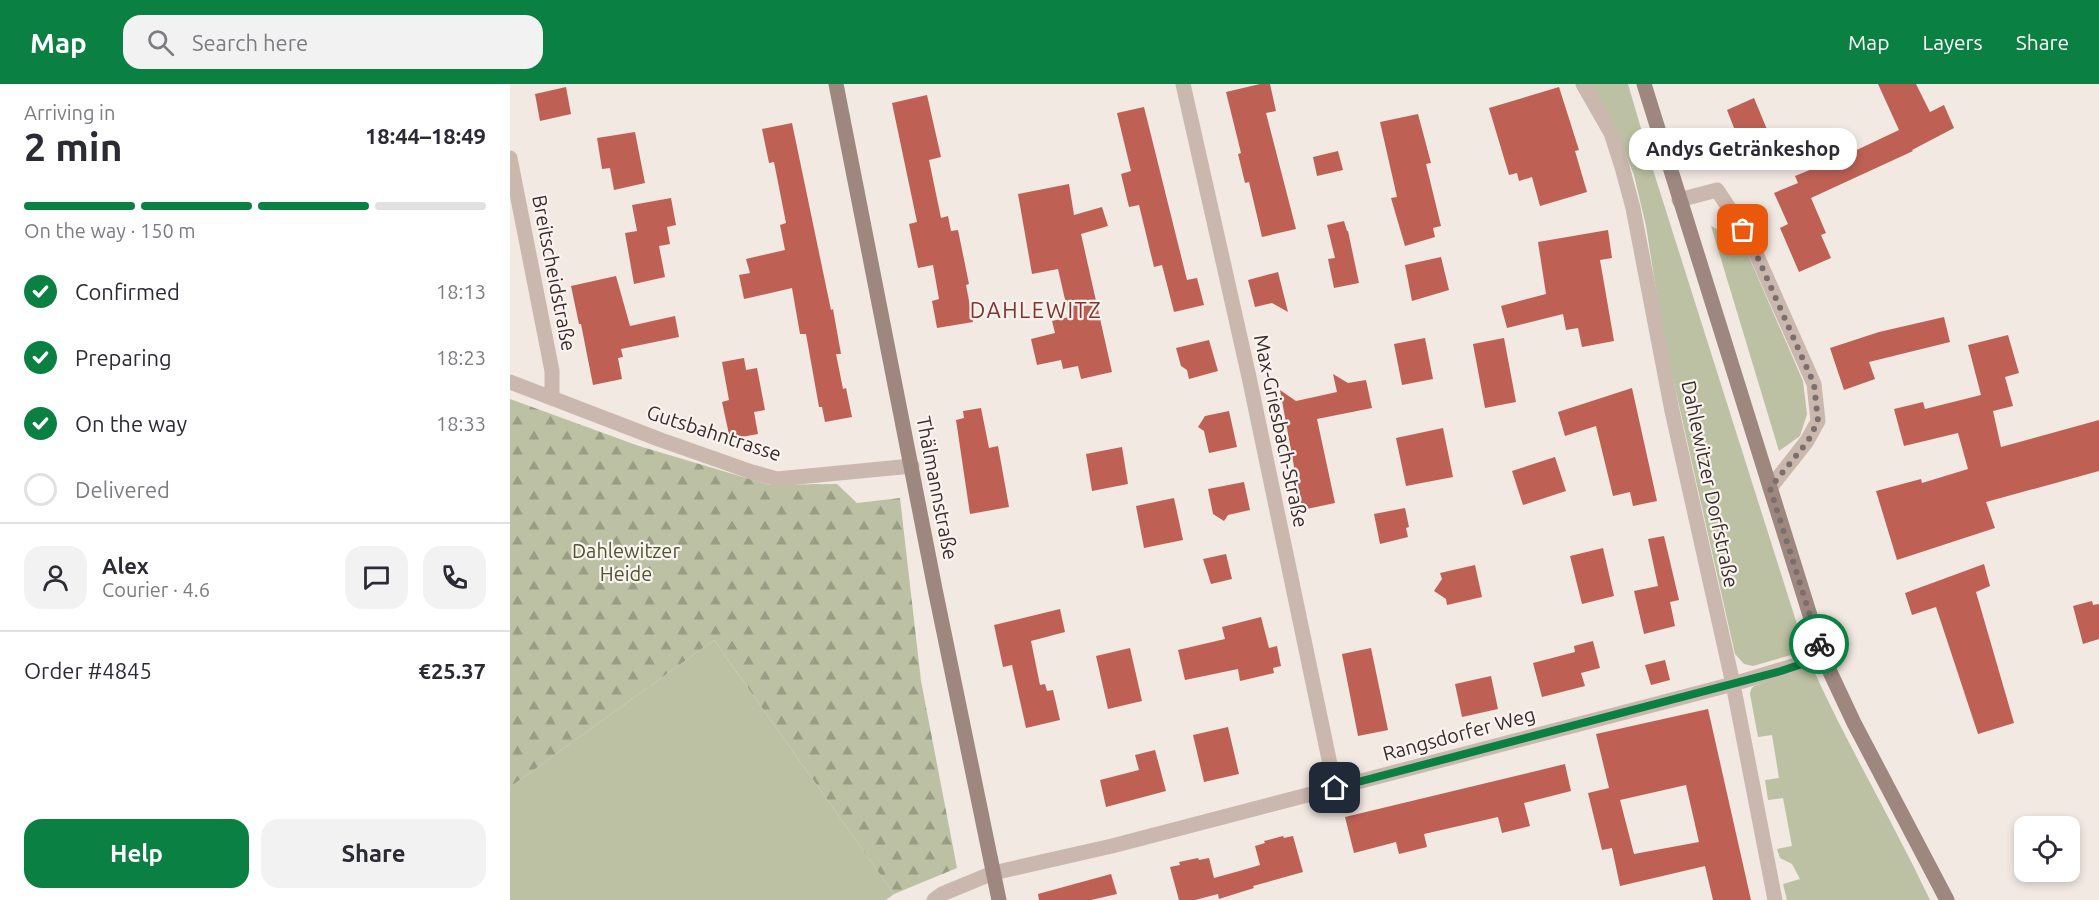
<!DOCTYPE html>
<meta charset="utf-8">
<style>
:root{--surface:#fff;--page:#f2f2f3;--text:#2b2b33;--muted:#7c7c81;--line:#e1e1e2;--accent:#0b8043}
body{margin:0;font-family:Ubuntu,sans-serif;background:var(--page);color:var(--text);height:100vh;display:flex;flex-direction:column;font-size:22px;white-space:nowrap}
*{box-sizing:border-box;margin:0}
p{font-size:20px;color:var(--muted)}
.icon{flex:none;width:33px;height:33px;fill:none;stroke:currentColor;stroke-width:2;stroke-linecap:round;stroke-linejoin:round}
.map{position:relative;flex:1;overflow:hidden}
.drawer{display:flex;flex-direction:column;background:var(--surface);width:510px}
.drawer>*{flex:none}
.tools{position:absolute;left:1504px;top:732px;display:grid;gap:12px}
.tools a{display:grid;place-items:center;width:66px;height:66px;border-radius:12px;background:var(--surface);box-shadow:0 3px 9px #0003;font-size:30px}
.pin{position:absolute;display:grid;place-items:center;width:51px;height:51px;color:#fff;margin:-26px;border-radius:12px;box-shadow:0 3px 9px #0006}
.courier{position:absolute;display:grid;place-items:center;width:60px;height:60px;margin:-30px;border:4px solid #0b8043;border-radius:50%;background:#fff;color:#222;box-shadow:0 2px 8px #0007}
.bubble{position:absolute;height:42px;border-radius:18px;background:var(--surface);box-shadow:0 3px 9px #0003;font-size:20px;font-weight:700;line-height:42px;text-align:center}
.overview em{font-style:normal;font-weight:700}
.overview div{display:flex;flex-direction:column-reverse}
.overview{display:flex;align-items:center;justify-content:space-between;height:102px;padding:0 24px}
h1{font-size:39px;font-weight:700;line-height:45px}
.bar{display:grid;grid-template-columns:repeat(4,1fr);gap:9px 6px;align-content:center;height:72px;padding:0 24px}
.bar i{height:8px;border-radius:4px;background:var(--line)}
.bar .selected{background:var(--accent)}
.bar p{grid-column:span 4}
.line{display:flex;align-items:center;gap:15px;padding:0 24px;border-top:2px solid var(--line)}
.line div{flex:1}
.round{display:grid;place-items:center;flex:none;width:63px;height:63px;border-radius:18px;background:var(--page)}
ol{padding:0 24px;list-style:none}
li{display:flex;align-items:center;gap:18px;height:66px}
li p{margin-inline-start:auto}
li .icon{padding:6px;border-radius:50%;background:var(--accent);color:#fff;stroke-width:4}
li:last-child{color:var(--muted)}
li i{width:33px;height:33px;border:3px solid var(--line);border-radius:50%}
.button{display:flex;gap:12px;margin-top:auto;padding:12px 24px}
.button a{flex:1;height:69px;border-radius:18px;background:var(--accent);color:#fff;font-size:24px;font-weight:700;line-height:69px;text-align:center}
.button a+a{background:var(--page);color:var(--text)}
header{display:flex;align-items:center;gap:36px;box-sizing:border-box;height:84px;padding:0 30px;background:var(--accent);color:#fff}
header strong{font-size:28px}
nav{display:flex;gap:33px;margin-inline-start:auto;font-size:21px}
.search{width:420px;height:54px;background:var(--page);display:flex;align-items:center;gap:15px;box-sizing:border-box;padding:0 21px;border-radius:18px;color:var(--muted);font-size:22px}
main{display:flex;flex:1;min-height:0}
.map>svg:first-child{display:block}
.grass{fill:#bbc1a2}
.forest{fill:url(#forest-firs)}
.building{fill:#be6054;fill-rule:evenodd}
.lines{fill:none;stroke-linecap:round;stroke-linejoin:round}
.street{stroke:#cab7ae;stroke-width:15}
.secondary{stroke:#9e877f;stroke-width:15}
.done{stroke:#7a6f6c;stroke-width:6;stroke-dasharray:0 10.8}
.route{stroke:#0b8043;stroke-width:8}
.labels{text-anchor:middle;stroke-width:4.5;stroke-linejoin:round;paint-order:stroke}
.street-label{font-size:20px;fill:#392e2c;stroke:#faf3ef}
.park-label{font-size:20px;fill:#4e5631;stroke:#faf3ef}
.quarter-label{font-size:22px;letter-spacing:1.5px;fill:#84342a;stroke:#faf3ef}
</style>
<header>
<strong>Map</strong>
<div class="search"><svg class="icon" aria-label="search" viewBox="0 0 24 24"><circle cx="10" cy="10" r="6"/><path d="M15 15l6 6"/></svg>Search here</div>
<nav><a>Map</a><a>Layers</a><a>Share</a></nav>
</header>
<main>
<section class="drawer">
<div class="overview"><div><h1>2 min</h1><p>Arriving in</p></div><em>18:44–18:49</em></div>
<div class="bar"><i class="selected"></i><i class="selected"></i><i class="selected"></i><i></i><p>On the way · 150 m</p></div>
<ol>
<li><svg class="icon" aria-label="check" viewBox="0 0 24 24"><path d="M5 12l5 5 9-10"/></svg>Confirmed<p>18:13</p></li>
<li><svg class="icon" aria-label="check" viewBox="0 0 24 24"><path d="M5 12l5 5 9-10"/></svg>Preparing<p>18:23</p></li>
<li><svg class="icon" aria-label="check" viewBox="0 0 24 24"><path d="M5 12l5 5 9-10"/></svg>On the way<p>18:33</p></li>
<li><i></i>Delivered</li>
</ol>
<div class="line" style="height:108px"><a class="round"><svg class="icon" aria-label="person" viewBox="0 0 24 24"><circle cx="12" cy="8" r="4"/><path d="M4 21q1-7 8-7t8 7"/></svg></a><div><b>Alex</b><p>Courier · 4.6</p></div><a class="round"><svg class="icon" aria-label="chat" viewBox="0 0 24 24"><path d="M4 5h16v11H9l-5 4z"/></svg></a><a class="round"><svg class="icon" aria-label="phone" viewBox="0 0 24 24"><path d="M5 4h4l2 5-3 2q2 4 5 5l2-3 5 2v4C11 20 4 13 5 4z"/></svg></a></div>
<div class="line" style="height:78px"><div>Order #4845</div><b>€25.37</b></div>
<div class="button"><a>Help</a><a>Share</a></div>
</section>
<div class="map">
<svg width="1589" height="816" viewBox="0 0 1589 816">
<defs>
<pattern id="forest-firs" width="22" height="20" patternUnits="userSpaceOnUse" patternTransform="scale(1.5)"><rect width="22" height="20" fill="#bbc1a2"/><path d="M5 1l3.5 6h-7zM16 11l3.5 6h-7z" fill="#999d84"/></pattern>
</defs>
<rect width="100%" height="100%" fill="#f2e9e2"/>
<g class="grass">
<polygon points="1081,0 1118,0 1144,89 1292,556 1290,564 1281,571 1243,582 1234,580 1225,570 1153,250 1136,142 1124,91 1104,42"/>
<polygon points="1201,142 1232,157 1293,297 1297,330 1290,352 1269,367"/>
<polygon points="204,556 384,810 376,816 0,816 0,703"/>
<path d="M 1297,583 L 1303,585 C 1339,664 1383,738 1420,816 L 1277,816 L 1273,800 L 1290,795 L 1282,780 L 1270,774 L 1267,765 L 1282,762 L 1273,714 L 1258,716 L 1255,696 L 1269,694 L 1262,651 L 1248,653 L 1240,610 L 1241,605 L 1244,602 Z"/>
</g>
<polygon class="forest" points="0,315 129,362 260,401 327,400 347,419 390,414 411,597 447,784 384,810 204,556 0,703"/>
<g class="building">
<polygon points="750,0 760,0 766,27 756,29 786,145 752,153 739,98 735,99 728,70 731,69 716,8"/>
<polygon points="1368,0 1406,0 1420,28 1434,21 1444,44 1402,66 1403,67 1301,114 1316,149 1311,151 1321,174 1289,188 1270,144 1278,140 1264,109 1288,99 1285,92 1334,72 1389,46"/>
<polygon points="56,3 61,30 30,37 25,10"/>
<polygon points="1049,3 1069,66 1065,67 1077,108 1030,122 1022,93 1009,97 1007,89 999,91 979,24"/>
<polygon points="417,11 431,73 419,76 431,134 438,132 441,147 448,146 459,200 456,201 463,238 427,244 422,217 429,215 423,181 408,184 399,140 407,138 382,19"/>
<polygon points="1244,14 1263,60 1235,72 1217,26"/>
<polygon points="634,23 677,196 687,194 694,221 664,228 652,181 644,183 629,121 619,123 611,90 621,87 607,29"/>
<polygon points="908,30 921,79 916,80 931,142 923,144 925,153 895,162 881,114 887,113 870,38"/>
<polygon points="282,39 321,226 323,225 331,270 326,270 333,305 336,304 342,333 315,338 312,323 309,323 296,250 290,250 282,204 234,215 229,191 240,189 236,175 275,166 270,141 276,139 264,78 259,79 252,45"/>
<polygon points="125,48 135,99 104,106 100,84 92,85 87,54"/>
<polygon points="828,67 833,86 807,92 803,73"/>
<polygon points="559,100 564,131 592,123 598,142 571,150 602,288 571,295 568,282 553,285 551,276 527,281 521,255 545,249 542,237 559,233 548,185 522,190 508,110"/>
<polygon points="161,114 166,141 157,143 160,160 149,162 155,193 124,200 115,149 127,147 122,121"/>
<polygon points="834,137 837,147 838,147 849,199 824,204 818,175 825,174 817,141"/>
<polygon points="1098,146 1102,174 1090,176 1104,257 1072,263 1068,244 1056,246 1053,230 997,244 991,222 1036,210 1028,158"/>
<polygon points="931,173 939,206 902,217 895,181"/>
<polygon points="768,188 778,228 762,219 745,223 738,196"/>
<polygon points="106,192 120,242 165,232 169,253 111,265 113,273 108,274 112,295 83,301 71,240 69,240 61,202"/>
<polygon points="1434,233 1440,258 1359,278 1365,295 1334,306 1320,264 1369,248"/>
<polygon points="1498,251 1509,289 1495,293 1503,322 1483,327 1491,363 1589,336 1589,387 1476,418 1485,444 1387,476 1366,407 1411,395 1412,399 1458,385 1448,349 1394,362 1384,325 1413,318 1415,325 1471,311 1458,261"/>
<polygon points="915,254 923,295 892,301 884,260"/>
<polygon points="994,254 1006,318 975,324 963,260"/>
<polygon points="699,256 708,287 679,295 677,286 671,282 666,264"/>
<polygon points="234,274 236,286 247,284 255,326 244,328 248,350 220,355 212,318 219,316 212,278"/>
<polygon points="823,290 838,299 856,296 862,324 807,335 825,419 792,426 770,306 786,317 827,308"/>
<polygon points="1122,304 1147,417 1123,422 1120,408 1103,412 1086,342 1055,352 1048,328"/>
<polygon points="471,324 479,364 488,362 499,423 460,430 446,336 454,334 453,327"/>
<polygon points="719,327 727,363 699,369 694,347 688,343 695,332"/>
<polygon points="933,344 943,393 896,402 886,354"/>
<polygon points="612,363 618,400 582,407 576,370"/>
<polygon points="1045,373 1056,407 1013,421 1002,387"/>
<polygon points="734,398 740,426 718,431 714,437 703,430 698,405"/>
<polygon points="664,414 673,456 634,464 626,422"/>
<polygon points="895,424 899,443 896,444 898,453 870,460 864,430"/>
<polygon points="1154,452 1169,516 1160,518 1165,542 1134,550 1124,507 1148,502 1138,455"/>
<polygon points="1093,464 1104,512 1072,520 1060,472"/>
<polygon points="716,470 722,495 701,500 693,475"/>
<polygon points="1474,480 1480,502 1466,508 1504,639 1468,650 1426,523 1402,531 1395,509"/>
<polygon points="965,481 972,513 937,521 936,515 924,507 932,495 930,489"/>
<polygon points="1582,517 1583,521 1589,520 1589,555 1573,560 1563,522"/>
<polygon points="550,525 555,548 521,557 530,601 535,600 537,607 543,606 550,636 516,644 502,581 493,583 484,541"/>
<polygon points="751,533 759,564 767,562 771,582 763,584 764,589 730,597 728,585 675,596 668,566 715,555 712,543"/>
<polygon points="1083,557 1090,584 1071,589 1075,602 1032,613 1023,579 1065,568 1064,562"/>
<polygon points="620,564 632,617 598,625 586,572"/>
<polygon points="861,564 878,646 848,652 832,570"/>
<polygon points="1155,576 1160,596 1141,601 1135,581"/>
<polygon points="981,592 988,625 952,633 945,600"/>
<path d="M 1198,625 L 1241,816 L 1203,816 L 1195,782 L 1110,802 L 1102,764 L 1092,766 L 1078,709 L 1099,704 L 1086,650 ZM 1176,701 L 1189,758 L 1124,770 L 1110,716 Z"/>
<polygon points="718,643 729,690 694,698 683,651"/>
<polygon points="645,666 656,707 596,723 590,696 629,686 625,671"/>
<polygon points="1055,680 1061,707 1014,719 1020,742 992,749 988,733 914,750 917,763 889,770 886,758 844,769 835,733"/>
<polygon points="773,752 774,754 783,752 793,788 743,802 744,804 709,815 708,810 685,816 669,816 660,783 670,781 669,778 688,774 689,776 699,774 704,794 733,786 750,781 745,762 755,759 754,757"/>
<polygon points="601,790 607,810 581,816 529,816 528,810"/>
</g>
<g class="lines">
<g class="street">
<polyline points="673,0 739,293 825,704"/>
<polyline points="1073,0 1101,49 1112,83 1123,124 1162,327 1223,600 1265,816"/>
<polyline points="0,74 42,287 42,314"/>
<polyline points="1169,116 1207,106 1239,154 1304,300 1308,337 1297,357 1260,404"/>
<polyline points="0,298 151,356 242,388 267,395 402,382"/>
<polyline points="424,816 432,810 483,789 602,762 1223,600 1313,573"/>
</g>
<g class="secondary">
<polyline points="326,0 425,505 489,816"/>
<polyline points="1134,0 1313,573 1344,639 1437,816"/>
</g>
</g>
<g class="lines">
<polyline class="done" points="1233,146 1239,154 1304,300 1308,337 1298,357 1260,404 1309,560"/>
<polyline class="route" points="825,704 1271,587 1313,573 1309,560"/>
</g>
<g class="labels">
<g class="street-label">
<text transform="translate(44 189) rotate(79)" y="7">Breitscheidstraße</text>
<text transform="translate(771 347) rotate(78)" y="7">Max-Griesbach-Straße</text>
<text transform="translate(204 349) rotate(18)" y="7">Gutsbahntrasse</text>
<text transform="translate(1200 400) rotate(78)" y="7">Dahlewitzer Dorfstraße</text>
<text transform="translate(427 404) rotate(79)" y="7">Thälmannstraße</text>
<text transform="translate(949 650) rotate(-15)" y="7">Rangsdorfer Weg</text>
</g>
<g class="park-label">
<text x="116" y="474">Dahlewitzer<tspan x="116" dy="23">Heide</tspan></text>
</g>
<g class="quarter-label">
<text x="526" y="234">DAHLEWITZ</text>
</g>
</g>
</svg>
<div class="tools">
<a><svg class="icon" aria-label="locate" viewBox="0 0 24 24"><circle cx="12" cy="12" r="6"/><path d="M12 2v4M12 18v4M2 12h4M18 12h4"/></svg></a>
</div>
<div class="pin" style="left:1233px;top:146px;background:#ea580c"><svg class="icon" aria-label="bag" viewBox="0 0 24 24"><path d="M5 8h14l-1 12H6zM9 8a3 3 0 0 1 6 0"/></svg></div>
<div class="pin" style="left:825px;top:704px;background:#1f2937"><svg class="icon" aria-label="home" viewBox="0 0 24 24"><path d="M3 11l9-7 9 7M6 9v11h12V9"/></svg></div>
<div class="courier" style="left:1309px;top:560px"><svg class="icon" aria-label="bike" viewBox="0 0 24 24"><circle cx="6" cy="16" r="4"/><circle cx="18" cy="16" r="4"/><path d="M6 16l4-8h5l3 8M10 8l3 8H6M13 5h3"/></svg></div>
<div class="bubble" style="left:1119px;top:44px;width:228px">Andys Getränkeshop</div>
</div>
</main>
